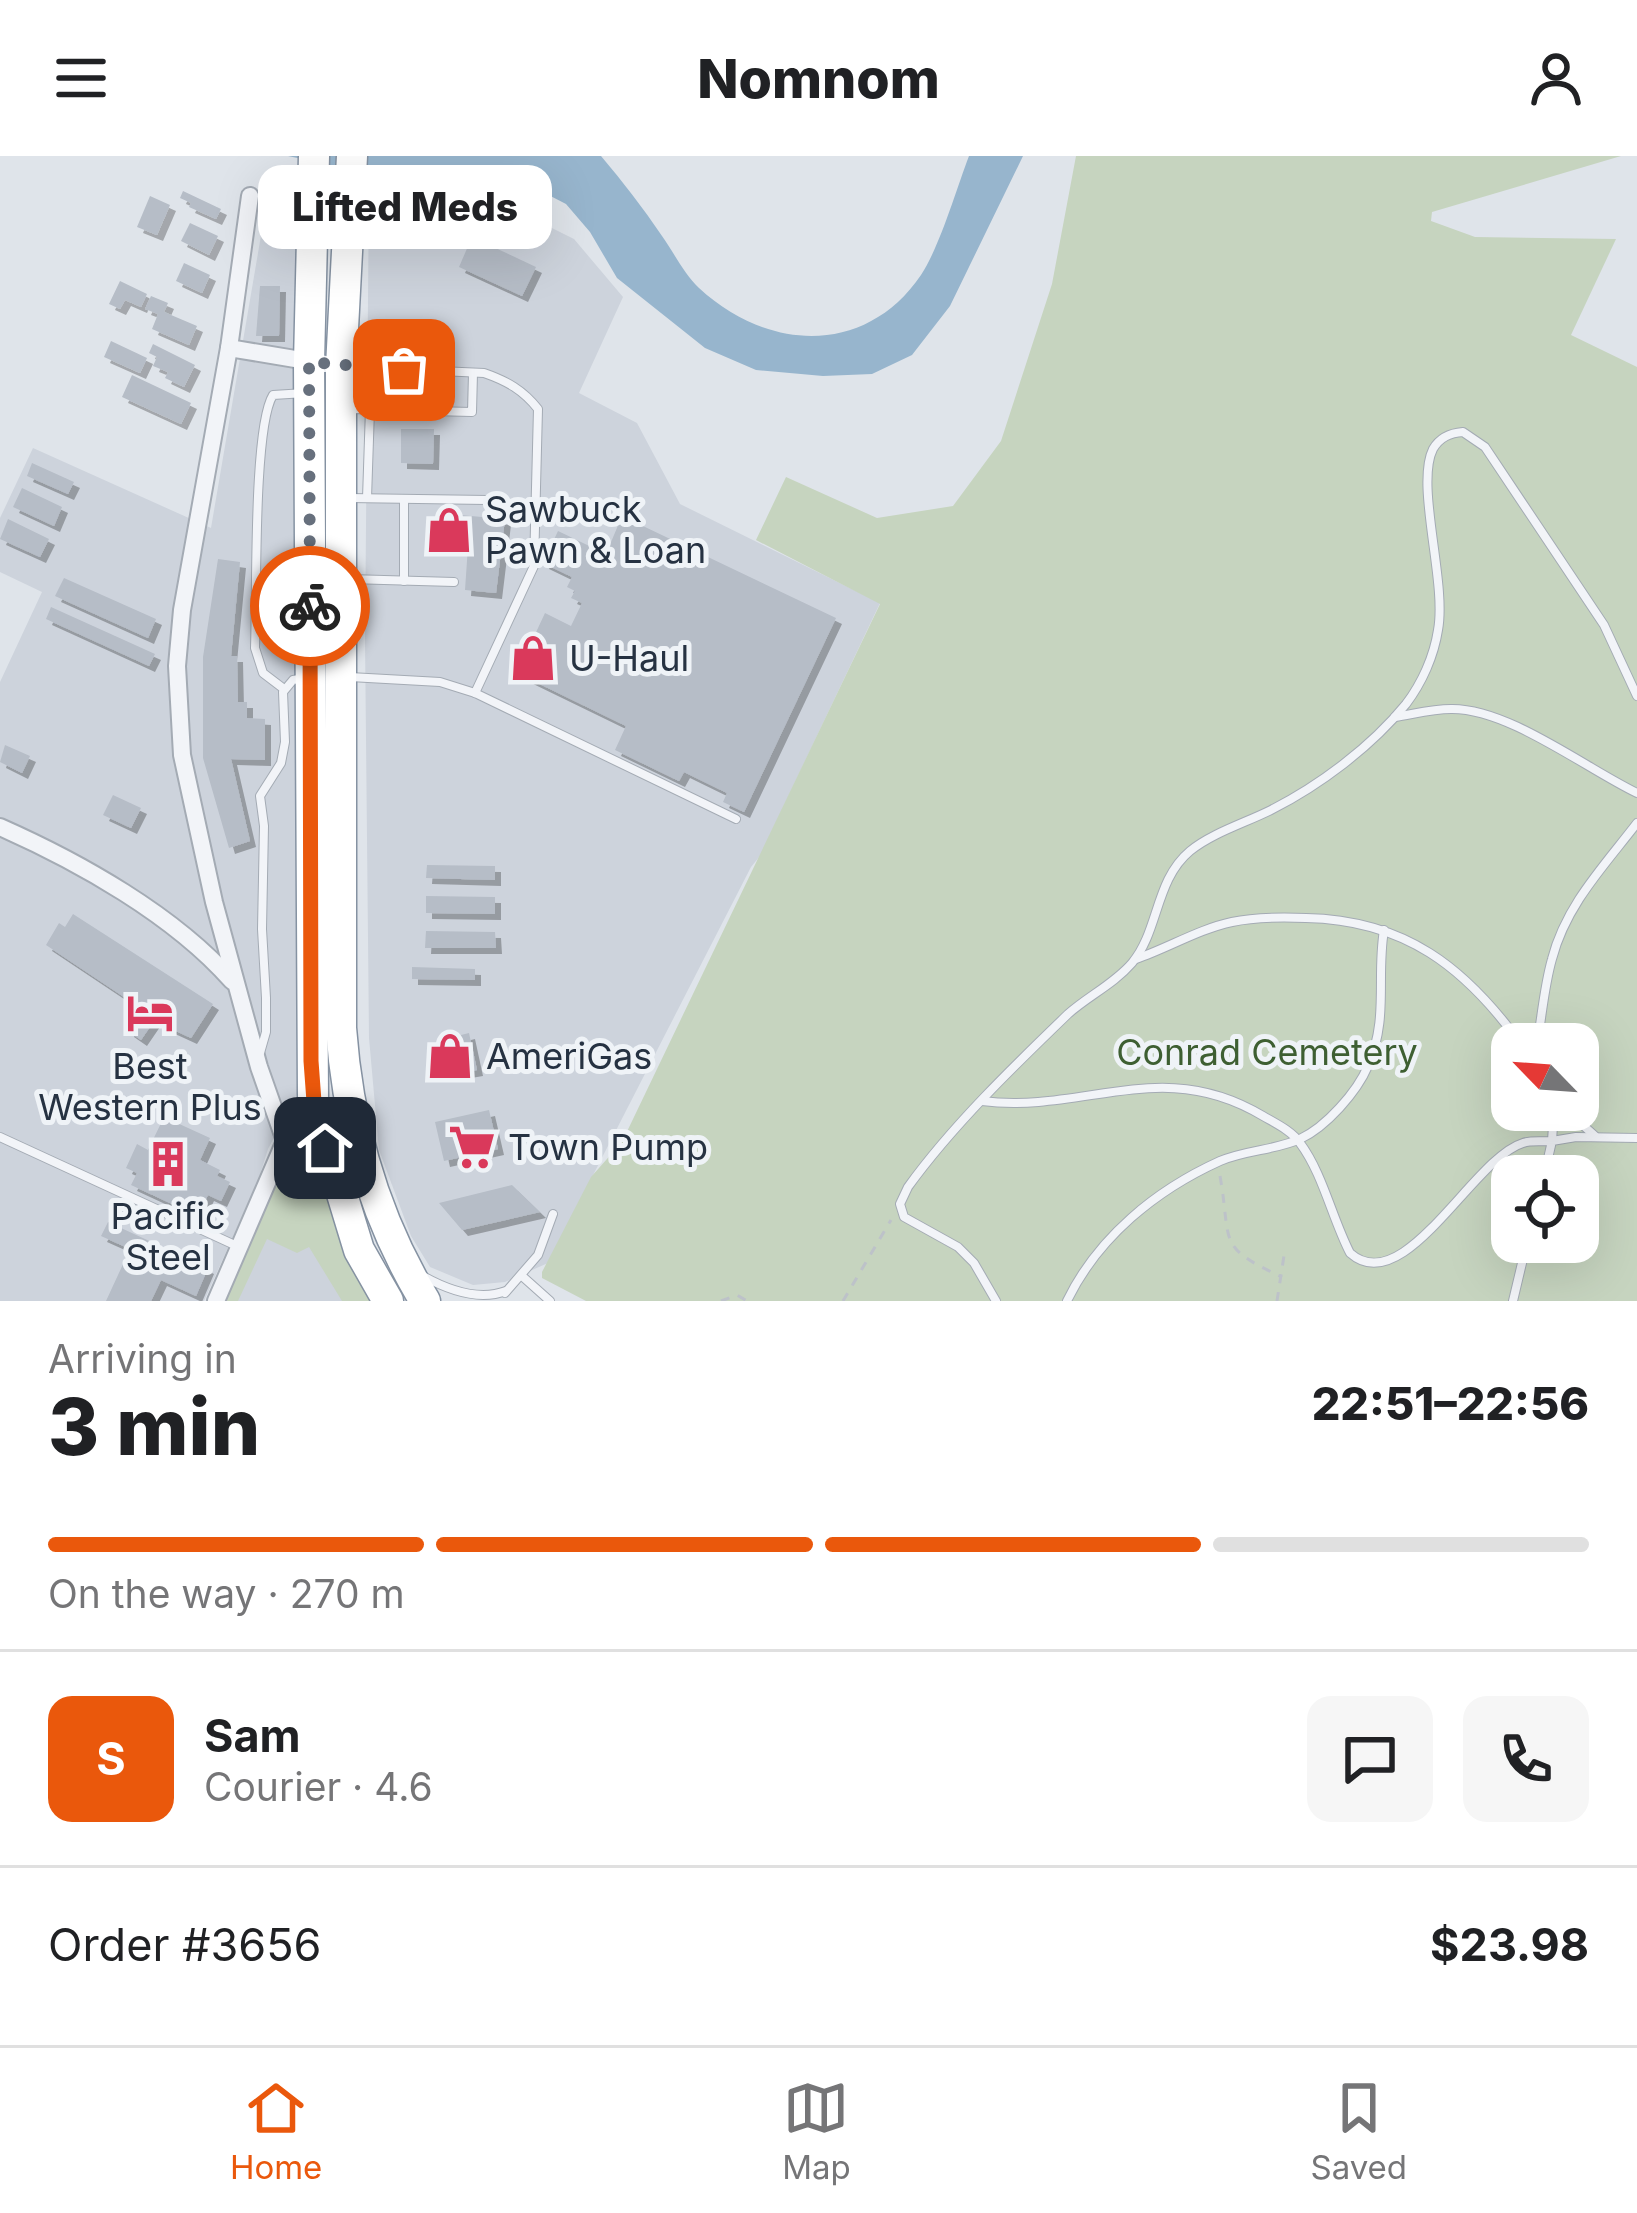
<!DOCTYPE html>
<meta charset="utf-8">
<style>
:root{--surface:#fff;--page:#f6f6f6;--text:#202124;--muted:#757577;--line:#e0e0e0;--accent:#ea580c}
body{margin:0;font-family:Inter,sans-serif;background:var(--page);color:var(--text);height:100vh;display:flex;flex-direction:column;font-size:45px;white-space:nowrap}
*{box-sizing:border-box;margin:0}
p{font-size:39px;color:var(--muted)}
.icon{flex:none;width:66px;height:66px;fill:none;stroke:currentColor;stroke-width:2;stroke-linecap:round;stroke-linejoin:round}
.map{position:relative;height:1145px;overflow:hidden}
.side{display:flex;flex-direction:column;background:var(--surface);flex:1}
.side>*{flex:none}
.needle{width:78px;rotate:295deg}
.controls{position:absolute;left:1491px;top:867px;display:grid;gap:24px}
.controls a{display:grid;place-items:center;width:108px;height:108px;border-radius:24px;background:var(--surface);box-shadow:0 12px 48px #0002;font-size:60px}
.pin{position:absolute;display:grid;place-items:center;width:102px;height:102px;color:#fff;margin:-51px;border-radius:24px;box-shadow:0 6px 18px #0006}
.courier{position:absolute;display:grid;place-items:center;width:120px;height:120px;margin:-60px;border:9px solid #ea580c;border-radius:50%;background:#fff;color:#222;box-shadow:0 3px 15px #0007}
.bubble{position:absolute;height:84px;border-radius:24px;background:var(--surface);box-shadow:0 12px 48px #0002;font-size:39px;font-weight:800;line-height:84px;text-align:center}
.headline em{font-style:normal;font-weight:800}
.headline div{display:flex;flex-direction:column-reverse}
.headline{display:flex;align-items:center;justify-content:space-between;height:204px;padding:0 48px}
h1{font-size:78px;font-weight:800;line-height:90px}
.bar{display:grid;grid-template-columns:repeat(4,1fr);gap:18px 12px;align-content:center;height:144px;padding:0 48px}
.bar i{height:15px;border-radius:9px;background:var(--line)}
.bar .active{background:var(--accent)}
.bar p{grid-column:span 4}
.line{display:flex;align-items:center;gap:30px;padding:0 48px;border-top:3px solid var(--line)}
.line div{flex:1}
.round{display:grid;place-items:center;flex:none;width:126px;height:126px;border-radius:24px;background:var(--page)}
header{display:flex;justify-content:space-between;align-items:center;height:156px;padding:0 48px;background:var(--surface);font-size:54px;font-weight:800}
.tab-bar{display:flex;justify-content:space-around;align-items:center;height:168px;border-top:3px solid var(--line);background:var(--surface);font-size:33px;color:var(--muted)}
.tab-bar a{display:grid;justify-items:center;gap:6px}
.tab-bar .active{color:var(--accent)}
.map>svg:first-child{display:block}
.built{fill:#cdd3dc}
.green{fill:#c6d4bf;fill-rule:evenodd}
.water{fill:#97b5cd}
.building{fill:#b6bdc7;filter:url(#shadow)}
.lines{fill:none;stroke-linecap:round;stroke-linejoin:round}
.lane-casing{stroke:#a4abb4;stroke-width:10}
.street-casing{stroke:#a4abb4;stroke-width:20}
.highway-casing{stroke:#8592a2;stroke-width:33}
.path{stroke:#bdc2c9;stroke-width:3;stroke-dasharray:9 9;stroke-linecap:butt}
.lane{stroke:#f2f4f8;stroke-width:8}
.street{stroke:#f2f4f8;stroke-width:16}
.highway{stroke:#fff;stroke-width:30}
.done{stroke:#67707d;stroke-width:12;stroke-dasharray:0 21.6}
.route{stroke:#ea580c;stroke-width:15}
.labels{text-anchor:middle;stroke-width:10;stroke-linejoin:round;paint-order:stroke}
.poi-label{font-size:36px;fill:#263242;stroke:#eff3f7;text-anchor:start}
.park-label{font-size:36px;fill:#3e5f32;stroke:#eff3f7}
</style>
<header><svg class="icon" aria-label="menu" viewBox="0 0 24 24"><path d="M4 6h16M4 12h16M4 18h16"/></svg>Nomnom<svg class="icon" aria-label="person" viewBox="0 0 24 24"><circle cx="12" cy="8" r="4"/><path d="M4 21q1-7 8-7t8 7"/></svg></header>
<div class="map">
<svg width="1637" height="1145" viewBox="0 0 1637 1145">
<defs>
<filter id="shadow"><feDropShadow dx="6" dy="6" stdDeviation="0" flood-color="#0004"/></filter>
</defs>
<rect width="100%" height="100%" fill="#dfe4ea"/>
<g class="built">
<polygon points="303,19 299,934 268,993 258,1025 204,1145 0,1145 0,526 42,436 0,416 0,362 33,292 211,372 271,21"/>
<polygon points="369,30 479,36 574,83 623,141 579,237 637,267 680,348 880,447 760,700 751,711 548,1107 505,1126 473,1129 430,1111 411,1080 379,994 369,882 365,483"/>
<polygon points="308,993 313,995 373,1145 225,1145 279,1024 295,1001"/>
</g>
<g class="green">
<path d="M 1076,0 L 1621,0 L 1432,56 L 1431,65 L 1475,81 L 1616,83 L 1571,179 L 1637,211 L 1637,1145 L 586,1145 L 542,1122 L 542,1116 L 591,1021 L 622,986 L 880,448 L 756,384 L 786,321 L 877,362 L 953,350 L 1001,285 L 1052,128 ZM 1512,888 L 1578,888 L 1578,954 L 1512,954 ZM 1512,1020 L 1578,1020 L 1578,1086 L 1512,1086 Z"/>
<path d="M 308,993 L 313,995 L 373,1145 L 342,1145 L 309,1091 L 297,1097 L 267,1083 L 238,1145 L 225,1145 C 242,1109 274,1008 308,993 Z"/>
</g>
<path class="water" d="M 288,0 L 601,0 C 623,26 643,52 662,80 C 674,97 685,119 699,132 C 768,196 866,200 921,119 C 940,90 956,34 969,0 L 1023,0 L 950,150 L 912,199 L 872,218 L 823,220 L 756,214 L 705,192 L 617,122 L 590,76 L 566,48 L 533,31 L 447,19 L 373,18 Z"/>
<g class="building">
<polygon points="183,35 221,53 216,63 189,51 191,47 180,42"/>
<polygon points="150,40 170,49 157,79 137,71"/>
<polygon points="190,67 218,80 209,99 181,85"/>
<polygon points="472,81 536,111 522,140 459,111"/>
<polygon points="184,107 210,119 202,137 176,125"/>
<polygon points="120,125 147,138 141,151 125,144 120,153 109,148"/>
<polygon points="260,130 280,130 279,180 256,180"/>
<polygon points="151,140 168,147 164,156 197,170 189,189 152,173 158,158 145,153"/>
<polygon points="413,168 440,181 432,198 405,185"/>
<polygon points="111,185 147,202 140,217 104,201"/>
<polygon points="153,188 195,209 184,231 165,222 168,216 153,210 157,201 149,197"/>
<polygon points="132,219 191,247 181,268 122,241"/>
<polygon points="401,273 434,273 433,308 401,307"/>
<polygon points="32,307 74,326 68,338 27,320"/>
<polygon points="22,332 62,351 54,370 13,351"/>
<polygon points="448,358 505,363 496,437 465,434 468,390 445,388"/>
<polygon points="622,360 836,462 744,656 723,646 727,637 684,616 679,625 615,594 626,570 517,517 545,457 571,470 582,447 571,442 575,435 567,431 572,421 543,407 558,375 606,398"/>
<polygon points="8,363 49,383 40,401 0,383"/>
<polygon points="218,403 240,406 231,500 237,500 238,546 247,546 247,562 265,563 265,604 231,603 250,685 229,692 203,602 203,501"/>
<polygon points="64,422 156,463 148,482 55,440"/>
<polygon points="51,451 155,498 149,510 46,463"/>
<polygon points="5,589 30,600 22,617 0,606"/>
<polygon points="113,639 141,652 131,672 103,659"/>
<polygon points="427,709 495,710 495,724 426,722"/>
<polygon points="426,740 495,741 495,758 426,757"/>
<polygon points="73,758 213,848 191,882 154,865 141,884 128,875 142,853 46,789 59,767 65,771"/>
<polygon points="426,775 495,776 496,792 425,792"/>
<polygon points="412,811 475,813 475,824 412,823"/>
<polygon points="469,877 477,914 448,919 441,884"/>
<polygon points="489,954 498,993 444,1005 435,966"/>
<polygon points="164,961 210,982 200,1004 220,1014 217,1020 230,1026 221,1045 208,1039 198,1060 131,1029 137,1017 126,1012 137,988 148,994"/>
<polygon points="512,1029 540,1056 462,1074 439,1047"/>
<polygon points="108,1066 208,1112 196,1140 161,1124 151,1145 106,1145 130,1093 101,1080"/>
</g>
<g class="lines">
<defs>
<g id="lane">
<path d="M 351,211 L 484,217 C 507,225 523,234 538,253 L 534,410 L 475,537"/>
<polyline points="404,214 405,254"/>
<polyline points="349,253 472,256 473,217"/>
<polyline points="349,342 487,344"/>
<polyline points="367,342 370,253"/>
<polyline points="349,423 454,426"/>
<polyline points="404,425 404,343"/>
<polyline points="350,521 440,526 475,537 736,663"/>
<path d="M 284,533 L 263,517 L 255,492 C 257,443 253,271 273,239 L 305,237"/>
<path d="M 1395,561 C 1414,558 1432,553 1451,553 C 1508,552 1585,612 1637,637"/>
<path d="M 1136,803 C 1168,792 1199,773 1232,766 C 1255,761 1282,761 1306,762 C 1405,764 1465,811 1521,888"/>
<path d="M 1537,888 C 1542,860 1544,831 1552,803 C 1566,749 1604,710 1637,667"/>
<polyline points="260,897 266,876 266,842 262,773 264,670 260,640 281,607 285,586 283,536 293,524 305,522"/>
<path d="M 982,945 C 1085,958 1162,899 1263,960 C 1275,967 1292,975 1300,987 C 1323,1018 1332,1062 1350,1097 C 1404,1145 1473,1002 1523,987 C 1531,984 1543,986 1552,985 L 1554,954"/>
<polyline points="1566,954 1595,980"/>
<polyline points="0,981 239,1091"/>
<polyline points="1544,1020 1552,985 1576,981 1637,982"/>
<path d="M 423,1120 C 448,1134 479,1145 506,1135"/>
<polyline points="522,1120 550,1145"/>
<polyline points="505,1137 538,1099 553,1058"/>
<path d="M 996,1145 L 974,1107 L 958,1091 L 904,1061 L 900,1048 L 908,1031 C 952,970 1014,910 1068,858 C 1088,840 1114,828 1132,807 C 1159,775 1155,724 1190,695 C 1212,677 1245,667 1271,654 C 1320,629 1371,591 1406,548 C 1422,527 1434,500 1438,474 C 1447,426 1415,329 1433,293 C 1440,281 1450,277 1463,276 L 1485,291 L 1604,469 L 1637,540"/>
<path d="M 1067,1145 C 1098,1081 1156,1034 1220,1005 C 1245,994 1276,994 1300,983 C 1326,971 1357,936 1368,910 C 1389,861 1376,822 1384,774"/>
<polyline points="1513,1145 1527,1086"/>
</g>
<g id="street">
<polyline points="229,192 325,208"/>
<path d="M 0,671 C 79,706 174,759 232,825"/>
<polyline points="216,1145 285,985 259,911 214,746 182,599 177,510 182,454 229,192 250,40"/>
</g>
<g id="highway">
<polyline points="314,0 309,206 313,943 359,1094 388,1145"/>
<path d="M 352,0 L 341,211 L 341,872 C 348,970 374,1061 425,1145"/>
</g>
</defs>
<use href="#lane" class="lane-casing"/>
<use href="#street" class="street-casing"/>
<use href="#highway" class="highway-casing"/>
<g class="path">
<path d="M 1220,1020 C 1232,1087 1215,1090 1282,1121"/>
<polyline points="721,1145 737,1139 747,1145"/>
<polyline points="843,1145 891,1064"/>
<polyline points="1277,1145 1285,1093"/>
</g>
<use href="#lane" class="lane"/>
<use href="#street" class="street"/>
<use href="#highway" class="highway"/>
</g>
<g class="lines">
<polyline class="done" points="310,450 309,206 404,214"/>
<polyline class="route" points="310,450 311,905 315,959 325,992"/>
</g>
<defs>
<symbol id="shop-bare" viewBox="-9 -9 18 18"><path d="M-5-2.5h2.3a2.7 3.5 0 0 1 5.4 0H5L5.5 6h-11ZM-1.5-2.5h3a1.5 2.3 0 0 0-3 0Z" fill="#da395b" stroke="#eff3f7" stroke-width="2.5" paint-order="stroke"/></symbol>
<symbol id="hotel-bare" viewBox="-9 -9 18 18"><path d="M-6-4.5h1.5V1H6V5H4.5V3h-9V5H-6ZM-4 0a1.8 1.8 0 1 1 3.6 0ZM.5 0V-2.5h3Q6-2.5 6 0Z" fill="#da395b" stroke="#eff3f7" stroke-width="2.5" paint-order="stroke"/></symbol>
<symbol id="supermarket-bare" viewBox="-9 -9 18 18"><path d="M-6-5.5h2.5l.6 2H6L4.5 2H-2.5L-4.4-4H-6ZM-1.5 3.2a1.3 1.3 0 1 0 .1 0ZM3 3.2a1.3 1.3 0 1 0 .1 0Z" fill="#da395b" stroke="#eff3f7" stroke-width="2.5" paint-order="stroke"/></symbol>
<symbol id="building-bare" viewBox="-9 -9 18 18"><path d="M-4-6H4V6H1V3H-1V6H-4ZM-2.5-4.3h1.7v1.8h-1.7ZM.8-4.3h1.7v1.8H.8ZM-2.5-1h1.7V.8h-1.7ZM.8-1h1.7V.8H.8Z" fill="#da395b" stroke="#eff3f7" stroke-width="2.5" paint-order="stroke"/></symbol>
</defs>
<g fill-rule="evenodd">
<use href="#shop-bare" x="416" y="341" width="66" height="66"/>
<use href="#shop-bare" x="500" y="469" width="66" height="66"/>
<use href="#hotel-bare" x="117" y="824" width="66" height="66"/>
<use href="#shop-bare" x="417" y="867" width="66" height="66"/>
<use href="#supermarket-bare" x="439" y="958" width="66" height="66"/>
<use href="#building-bare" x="135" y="975" width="66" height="66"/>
</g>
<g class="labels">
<g class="poi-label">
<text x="485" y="366">Sawbuck<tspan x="485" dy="41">Pawn &amp; Loan</tspan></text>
<text x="569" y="515">U-Haul</text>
<text x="486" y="913">AmeriGas</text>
<text x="150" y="923" text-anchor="middle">Best<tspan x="150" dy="41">Western Plus</tspan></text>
<text x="508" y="1004">Town Pump</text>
<text x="168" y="1073" text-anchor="middle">Pacific<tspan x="168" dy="41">Steel</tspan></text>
</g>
<g class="park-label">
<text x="1267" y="909">Conrad Cemetery</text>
</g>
</g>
</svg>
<div class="controls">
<a><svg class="needle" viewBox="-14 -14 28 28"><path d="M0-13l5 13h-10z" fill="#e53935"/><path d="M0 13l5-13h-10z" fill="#757577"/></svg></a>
<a><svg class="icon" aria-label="locate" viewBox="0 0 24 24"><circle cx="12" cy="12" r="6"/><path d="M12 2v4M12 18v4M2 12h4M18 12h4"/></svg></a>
</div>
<div class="pin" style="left:404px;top:214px;background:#ea580c"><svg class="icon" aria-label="bag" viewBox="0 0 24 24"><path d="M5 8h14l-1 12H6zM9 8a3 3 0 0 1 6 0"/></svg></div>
<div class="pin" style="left:325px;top:992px;background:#1f2937"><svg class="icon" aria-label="home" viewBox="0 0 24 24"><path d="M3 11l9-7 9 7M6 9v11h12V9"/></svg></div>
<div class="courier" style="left:310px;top:450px"><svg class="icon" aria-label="bike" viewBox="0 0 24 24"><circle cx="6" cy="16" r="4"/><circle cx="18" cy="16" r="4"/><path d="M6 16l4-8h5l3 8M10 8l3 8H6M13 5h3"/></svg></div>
<div class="bubble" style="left:258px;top:9px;width:294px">Lifted Meds</div>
</div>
<section class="side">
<div class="headline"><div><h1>3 min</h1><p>Arriving in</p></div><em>22:51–22:56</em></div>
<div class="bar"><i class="active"></i><i class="active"></i><i class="active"></i><i></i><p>On the way · 270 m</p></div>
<div class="line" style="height:216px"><b class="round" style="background:var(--accent);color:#fff">S</b><div><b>Sam</b><p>Courier · 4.6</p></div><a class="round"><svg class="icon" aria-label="chat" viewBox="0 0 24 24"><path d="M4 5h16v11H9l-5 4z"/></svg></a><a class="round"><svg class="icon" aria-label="phone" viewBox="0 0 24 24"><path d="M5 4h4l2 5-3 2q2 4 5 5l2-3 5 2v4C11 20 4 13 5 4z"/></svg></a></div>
<div class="line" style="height:156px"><div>Order #3656</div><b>$23.98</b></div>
</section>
<nav class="tab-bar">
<a class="active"><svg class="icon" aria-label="home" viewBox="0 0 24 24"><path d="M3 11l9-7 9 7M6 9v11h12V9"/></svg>Home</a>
<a><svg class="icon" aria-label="map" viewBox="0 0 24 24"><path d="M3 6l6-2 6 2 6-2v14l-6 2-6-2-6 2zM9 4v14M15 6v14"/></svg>Map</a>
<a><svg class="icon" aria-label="saved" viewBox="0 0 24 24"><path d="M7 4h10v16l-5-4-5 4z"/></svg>Saved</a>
</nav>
